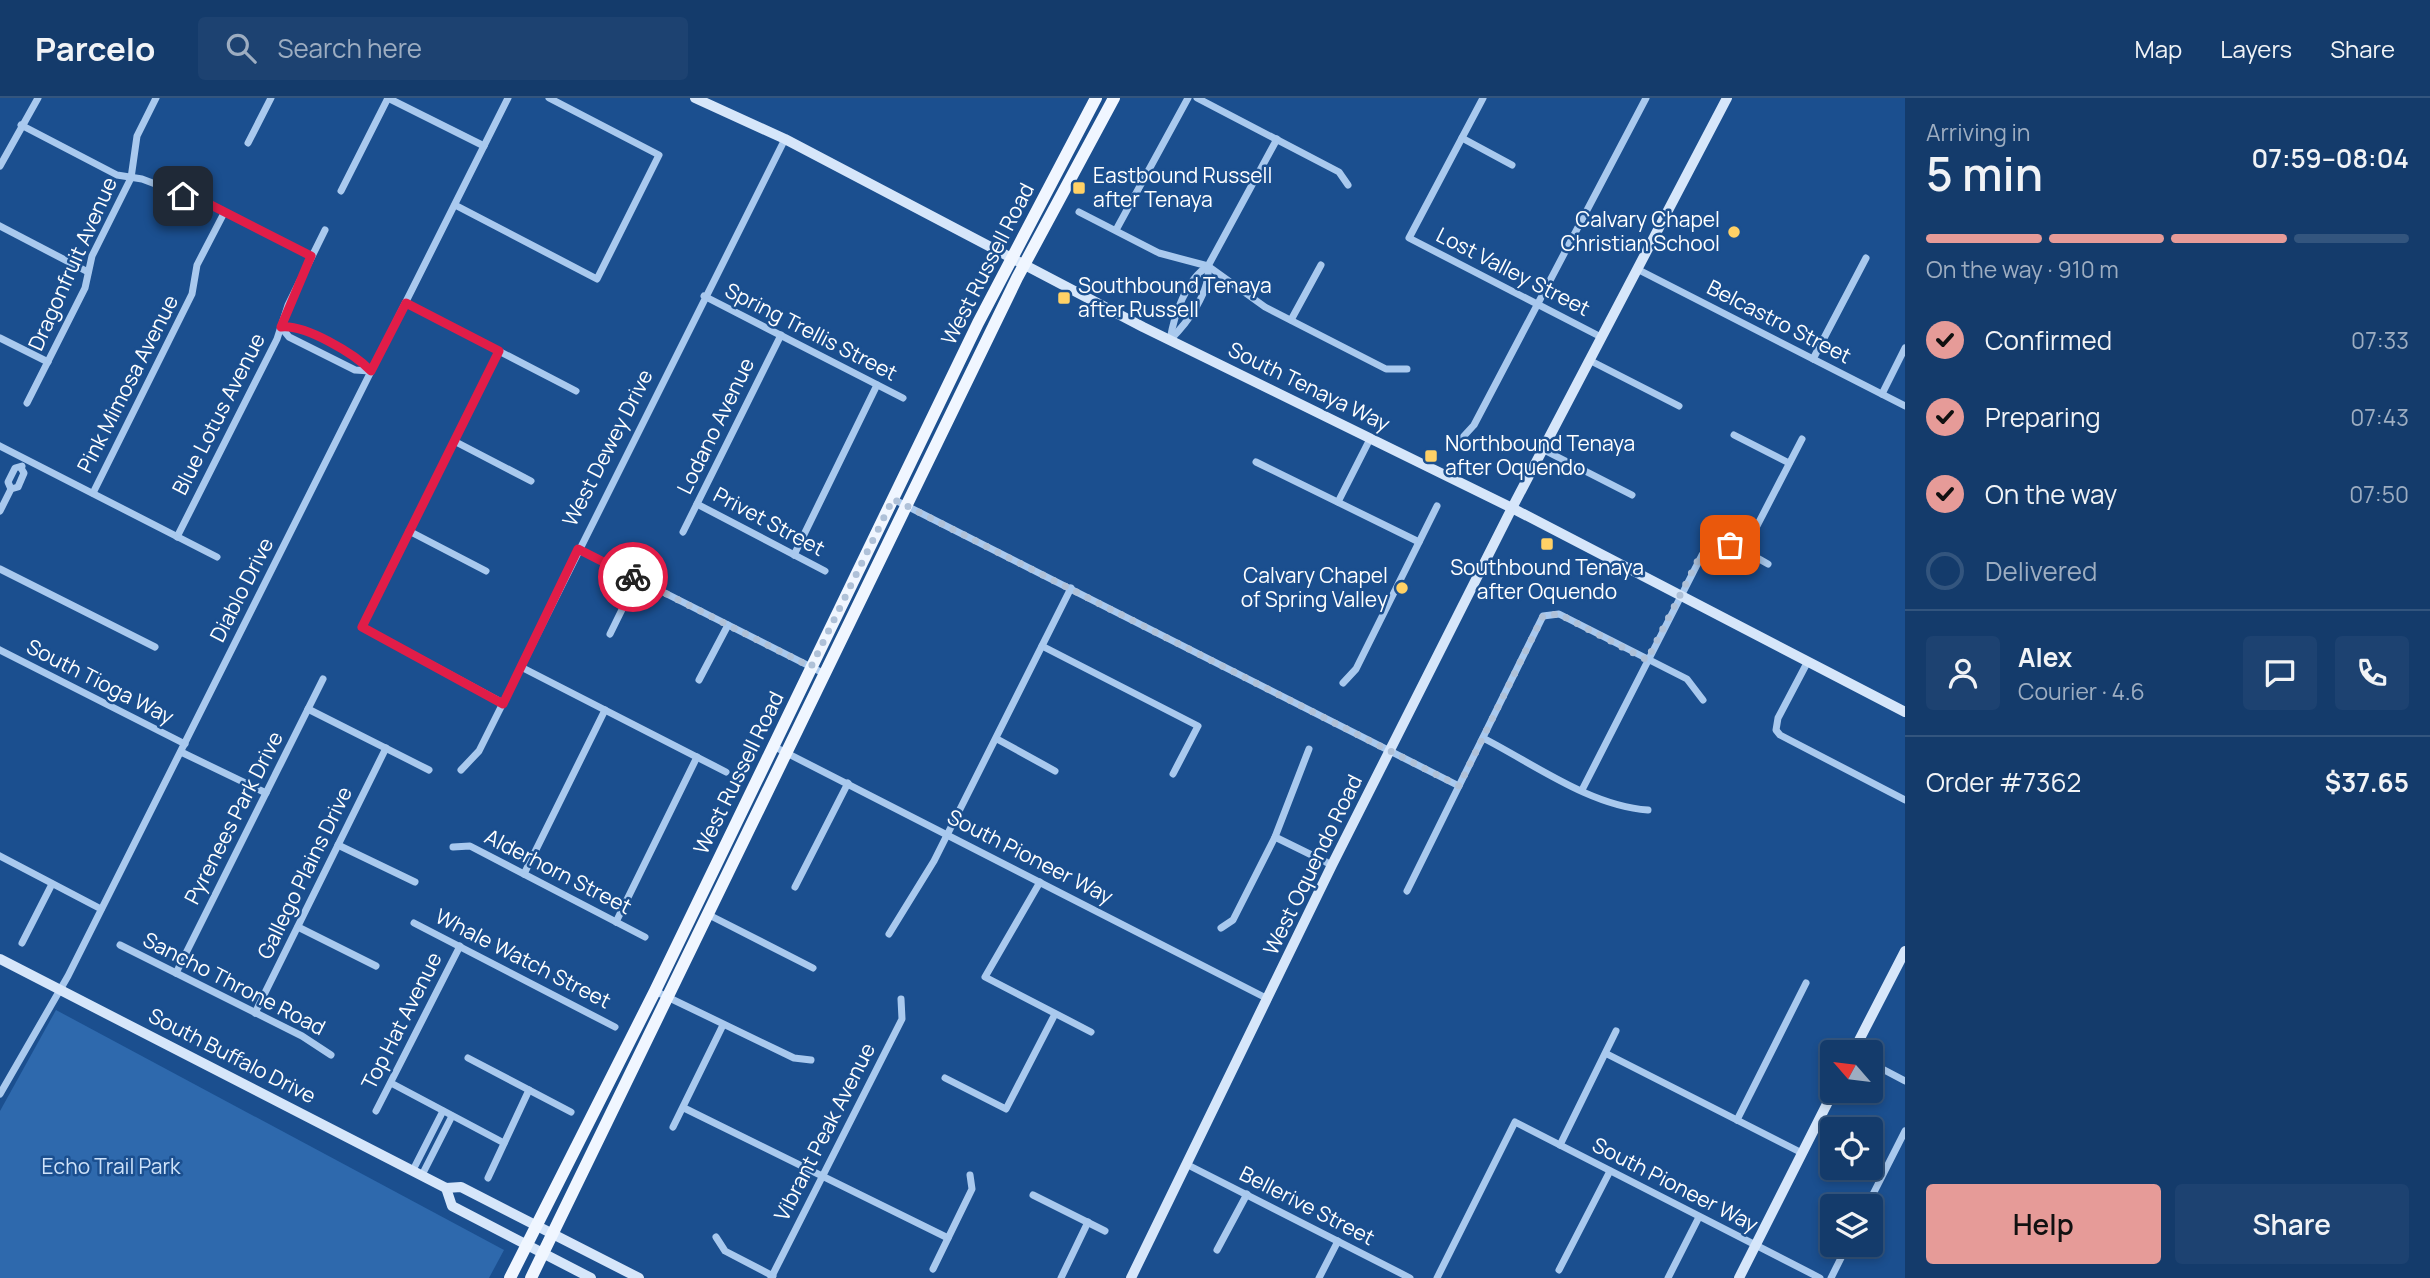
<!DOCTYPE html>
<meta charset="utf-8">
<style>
:root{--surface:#143b6b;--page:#1d4271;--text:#f1f3f6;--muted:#9dadc1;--line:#33557e;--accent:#e69b98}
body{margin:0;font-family:Manrope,sans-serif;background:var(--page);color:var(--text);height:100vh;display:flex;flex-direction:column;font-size:26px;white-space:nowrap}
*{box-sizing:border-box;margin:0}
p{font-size:23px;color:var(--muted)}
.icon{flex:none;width:38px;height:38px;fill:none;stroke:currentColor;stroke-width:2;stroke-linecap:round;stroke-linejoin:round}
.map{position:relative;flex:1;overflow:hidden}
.drawer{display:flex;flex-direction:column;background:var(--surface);width:525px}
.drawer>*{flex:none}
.needle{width:46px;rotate:298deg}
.tools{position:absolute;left:1820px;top:942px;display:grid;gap:14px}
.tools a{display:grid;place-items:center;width:63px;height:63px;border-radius:7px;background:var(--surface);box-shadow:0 4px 10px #0003,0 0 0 2px var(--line);font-size:35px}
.pin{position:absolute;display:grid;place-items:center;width:60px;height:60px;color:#fff;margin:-30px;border-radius:14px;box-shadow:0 4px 10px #0006}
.courier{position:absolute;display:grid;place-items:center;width:70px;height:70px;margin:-35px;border:5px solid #e11d48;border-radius:50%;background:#fff;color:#222;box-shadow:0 2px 9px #0007}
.summary em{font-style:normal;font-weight:600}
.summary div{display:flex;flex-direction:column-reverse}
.summary{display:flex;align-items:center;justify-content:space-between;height:119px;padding:0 21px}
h1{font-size:46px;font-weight:600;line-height:52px}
.bar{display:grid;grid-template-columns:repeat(4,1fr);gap:10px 7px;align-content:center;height:84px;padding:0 21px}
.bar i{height:9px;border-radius:5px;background:var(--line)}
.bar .selected{background:var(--accent)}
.bar p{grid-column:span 4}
.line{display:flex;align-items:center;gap:18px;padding:0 21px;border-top:2px solid var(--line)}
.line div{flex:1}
.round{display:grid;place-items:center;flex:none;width:74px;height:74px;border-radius:7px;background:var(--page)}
ol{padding:0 21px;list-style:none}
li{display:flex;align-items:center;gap:21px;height:77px}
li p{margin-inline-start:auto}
li .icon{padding:7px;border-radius:50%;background:var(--accent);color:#111;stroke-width:4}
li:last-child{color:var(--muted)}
li i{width:38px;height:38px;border:4px solid var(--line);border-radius:50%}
.primary-button{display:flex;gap:14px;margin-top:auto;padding:14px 21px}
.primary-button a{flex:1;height:80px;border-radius:7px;background:var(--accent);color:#111;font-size:28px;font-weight:600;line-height:80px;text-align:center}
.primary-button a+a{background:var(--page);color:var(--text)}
header{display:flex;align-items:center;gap:42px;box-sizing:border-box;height:98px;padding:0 35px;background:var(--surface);border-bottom:2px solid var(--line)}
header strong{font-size:33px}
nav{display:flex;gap:38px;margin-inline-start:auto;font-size:24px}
.search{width:490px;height:63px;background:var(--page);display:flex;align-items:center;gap:18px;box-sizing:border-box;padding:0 24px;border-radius:7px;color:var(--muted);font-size:26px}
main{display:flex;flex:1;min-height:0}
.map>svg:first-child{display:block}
.green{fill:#2e69ad}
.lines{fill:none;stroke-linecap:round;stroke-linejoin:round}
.street{stroke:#a9c9ee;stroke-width:7}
.secondary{stroke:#d6e6fa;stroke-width:10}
.primary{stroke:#f0f6ff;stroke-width:12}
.done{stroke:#afc1d8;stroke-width:7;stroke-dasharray:0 12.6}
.route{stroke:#e11d48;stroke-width:9}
.poi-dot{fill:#ffd166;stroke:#1b4f8f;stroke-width:2.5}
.labels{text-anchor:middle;stroke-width:5;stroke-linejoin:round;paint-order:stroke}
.poi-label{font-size:21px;fill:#fff;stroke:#1b4f8f;text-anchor:start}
.street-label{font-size:21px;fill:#fff;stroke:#1b4f8f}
.park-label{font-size:21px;fill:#cfe3fa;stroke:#1b4f8f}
</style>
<header>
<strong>Parcelo</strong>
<div class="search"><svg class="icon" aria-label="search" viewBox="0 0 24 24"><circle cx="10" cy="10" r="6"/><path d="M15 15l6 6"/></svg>Search here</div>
<nav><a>Map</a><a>Layers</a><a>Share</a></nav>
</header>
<main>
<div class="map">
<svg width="1905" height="1180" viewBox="0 0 1905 1180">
<rect width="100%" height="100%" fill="#1b4f8f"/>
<polygon class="green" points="56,912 504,1152 489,1180 0,1180 0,1013"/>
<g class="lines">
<g class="street">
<polyline points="388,0 484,48"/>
<polyline points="1197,0 1339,74 1348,87"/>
<polyline points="1483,0 1409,140 1601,239"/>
<polyline points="21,27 117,77 142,81 211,107 311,158"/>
<polyline points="1462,40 1512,67"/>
<polyline points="248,45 271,0"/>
<polyline points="0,68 38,0"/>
<polyline points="341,93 388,0"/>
<polyline points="455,107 597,181 659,57 549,0"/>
<polyline points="1079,114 1159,155 1208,168 1265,209 1386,271 1407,271"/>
<polyline points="0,128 88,174"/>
<polyline points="1116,132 1188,0"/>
<polyline points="1637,171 1905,308"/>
<polyline points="704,198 903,300"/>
<polyline points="406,205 576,293"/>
<polyline points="1291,222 1321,167"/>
<path d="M 281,229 C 305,226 355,256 371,273"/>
<polyline points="281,229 289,239 355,272 370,273"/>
<polyline points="0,240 48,264"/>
<path d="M 1170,242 C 1174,217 1186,182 1208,168 L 1277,41"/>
<path d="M 1170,242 C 1187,225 1211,194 1208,168"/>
<polyline points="499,253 362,529 503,605"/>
<polyline points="1813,261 1866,160"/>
<polyline points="1589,262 1679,308"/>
<polyline points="1882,296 1905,250"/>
<polyline points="27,305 85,190 92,158 131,80 137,38 156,0"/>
<polyline points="1734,337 1789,365"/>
<polyline points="1463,339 1474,327 1646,0"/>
<polyline points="454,343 531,383"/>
<polyline points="0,348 217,459"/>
<polyline points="1542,351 1632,397"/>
<polyline points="1256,364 1419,444"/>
<polyline points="11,391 8,384 15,370 22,368"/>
<polyline points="93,395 192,196 197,167 224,115"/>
<polyline points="893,401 1459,688"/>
<polyline points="1338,404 1370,341"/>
<polyline points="697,406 825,473"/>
<polyline points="0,413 11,391 18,389 24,375 21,370"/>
<polyline points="409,433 486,473"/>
<polyline points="683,434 781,237"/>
<polyline points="177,439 277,241 288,207 325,132"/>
<polyline points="578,451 825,576"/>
<polyline points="1744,453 1802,341"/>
<polyline points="794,457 877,287"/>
<polyline points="0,471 155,549"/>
<polyline points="610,536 637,481"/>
<polyline points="1042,548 1198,628 1173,676"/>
<polyline points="0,552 185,646"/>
<polyline points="1807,565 1778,620 1776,632 1780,637 1905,702"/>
<polyline points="521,569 726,674"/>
<polyline points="699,582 728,527"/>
<polyline points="1343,585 1356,571 1437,408"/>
<polyline points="308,611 429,672"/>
<path d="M 1483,640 C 1534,666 1590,708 1648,712"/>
<polyline points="997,641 1055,673"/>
<polyline points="773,648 1268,901"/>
<polyline points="181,654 266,695"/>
<polyline points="461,672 479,653 785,41"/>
<path d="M 1582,692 L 1702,457 C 1725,437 1746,454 1768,466"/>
<polyline points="1275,739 1332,767"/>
<polyline points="338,747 415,784"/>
<polyline points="453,749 470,748 645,839"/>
<polyline points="0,758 101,811"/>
<polyline points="524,776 605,612"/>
<polyline points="1040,784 985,879 1091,934"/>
<polyline points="795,789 848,685"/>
<polyline points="1407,793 1543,518 1559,516 1687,581 1703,602"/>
<polyline points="709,817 813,870"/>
<polyline points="616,824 697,659"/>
<polyline points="414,825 615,929"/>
<polyline points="298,829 376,868"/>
<polyline points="1221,830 1233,822 1275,739 1309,651"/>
<polyline points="889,836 934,763 1071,490"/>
<polyline points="22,845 52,786"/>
<polyline points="120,847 302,938 331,957"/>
<polyline points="176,875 323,581"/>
<polyline points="655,893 794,960 811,962"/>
<polyline points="255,915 386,650"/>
<polyline points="1607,956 1802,1055"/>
<polyline points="468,960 571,1014"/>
<polyline points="1871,965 1905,983"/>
<polyline points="945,980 1006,1011 1055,916"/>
<polyline points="391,985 504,1045"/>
<polyline points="0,996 68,878 508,0"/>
<polyline points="684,1010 948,1140"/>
<polyline points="376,1013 460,848"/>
<polyline points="1737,1022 1806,885"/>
<polyline points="673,1029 723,927"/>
<polyline points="1560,1047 1616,933"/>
<polyline points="1188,1067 1410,1180"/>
<polyline points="413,1072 443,1013"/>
<polyline points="422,1077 452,1018"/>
<polyline points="488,1080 529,992"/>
<polyline points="1033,1097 1105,1133"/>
<polyline points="1867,1108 1905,1033"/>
<polyline points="716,1139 725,1153 773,1178"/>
<polyline points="1217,1152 1247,1096"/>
<polyline points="933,1171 972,1091 970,1077"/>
<polyline points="1559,1172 1610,1073"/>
<polyline points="771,1180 902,921 901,901"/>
<polyline points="1061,1180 1088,1124"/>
<polyline points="1319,1180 1338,1143"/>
<polyline points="1437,1180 1515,1024 1820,1180"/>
<polyline points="1668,1180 1699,1119"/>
<polyline points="1831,1180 1848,1146"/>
</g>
<g class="secondary">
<polyline points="695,0 785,41 1143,229 1512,410 1905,614"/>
<polyline points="0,861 446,1090 461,1089 639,1180"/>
<polyline points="1853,954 1905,853"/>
<polyline points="446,1090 452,1108 591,1180"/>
<polyline points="1131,1180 1332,767 1512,410 1727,0"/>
<polyline points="1739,1180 1834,992"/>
</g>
<g class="primary">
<polyline points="510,1180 655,893 978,225 1096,0"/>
<polyline points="531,1180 1017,180 1114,0"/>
</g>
</g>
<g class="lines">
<polyline class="done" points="633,479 811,569 893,401 1459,688 1543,518 1559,516 1647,562 1698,462 1714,448 1730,447"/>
<path class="route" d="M 183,98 L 211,107 L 311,158 L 281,229 C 305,226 355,256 371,273 L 406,205 L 499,253 L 362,529 L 503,606 L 578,451 L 633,479"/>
</g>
<g class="poi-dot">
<rect x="1072" y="83" width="14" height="14" rx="3.5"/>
<circle cx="1734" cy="134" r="7"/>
<rect x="1057" y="193" width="14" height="14" rx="3.5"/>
<rect x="1424" y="351" width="14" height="14" rx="3.5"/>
<rect x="1540" y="439" width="14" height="14" rx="3.5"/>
<circle cx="1402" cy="490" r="7"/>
</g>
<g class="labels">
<g class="poi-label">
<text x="1093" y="85">Eastbound Russell<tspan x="1093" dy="24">after Tenaya</tspan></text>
<text x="1720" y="129" text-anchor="end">Calvary Chapel<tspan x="1720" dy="24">Christian School</tspan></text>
<text x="1078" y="195">Southbound Tenaya<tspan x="1078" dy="24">after Russell</tspan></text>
<text x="1445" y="353">Northbound Tenaya<tspan x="1445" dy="24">after Oquendo</tspan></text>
<text x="1547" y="477" text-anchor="middle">Southbound Tenaya<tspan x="1547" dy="24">after Oquendo</tspan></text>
<text x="1388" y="485" text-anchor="end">Calvary Chapel<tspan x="1388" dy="24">of Spring Valley</tspan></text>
</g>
<g class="street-label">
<text transform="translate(73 166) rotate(-66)" y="7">Dragonfruit Avenue</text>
<text transform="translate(988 166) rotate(-63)" y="7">West Russell Road</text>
<text transform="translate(1513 174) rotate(27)" y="7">Lost Valley Street</text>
<text transform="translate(1779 224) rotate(27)" y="7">Belcastro Street</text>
<text transform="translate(811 234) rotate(27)" y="7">Spring Trellis Street</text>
<text transform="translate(128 286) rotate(-63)" y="7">Pink Mimosa Avenue</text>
<text transform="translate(1309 289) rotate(26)" y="7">South Tenaya Way</text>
<text transform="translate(219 316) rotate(-63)" y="7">Blue Lotus Avenue</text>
<text transform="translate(716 328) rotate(-64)" y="7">Lodano Avenue</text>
<text transform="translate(608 350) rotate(-63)" y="7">West Dewey Drive</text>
<text transform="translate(769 424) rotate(28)" y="7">Privet Street</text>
<text transform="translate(242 492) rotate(-63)" y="7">Diablo Drive</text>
<text transform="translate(100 584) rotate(27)" y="7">South Tioga Way</text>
<text transform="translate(739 675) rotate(-64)" y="7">West Russell Road</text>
<text transform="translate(234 720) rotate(-63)" y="7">Pyrenees Park Drive</text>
<text transform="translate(1030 759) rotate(27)" y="7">South Pioneer Way</text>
<text transform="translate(1313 767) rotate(-64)" y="7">West Oquendo Road</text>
<text transform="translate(558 774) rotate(27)" y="7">Alderhorn Street</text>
<text transform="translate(305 775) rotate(-64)" y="7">Gallego Plains Drive</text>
<text transform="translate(523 861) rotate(27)" y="7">Whale Watch Street</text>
<text transform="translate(234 886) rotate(27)" y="7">Sancho Throne Road</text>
<text transform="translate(402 923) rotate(-63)" y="7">Top Hat Avenue</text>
<text transform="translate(232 958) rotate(27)" y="7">South Buffalo Drive</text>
<text transform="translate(825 1034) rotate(-63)" y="7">Vibrant Peak Avenue</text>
<text transform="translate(1675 1087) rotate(27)" y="7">South Pioneer Way</text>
<text transform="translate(1307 1108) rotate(27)" y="7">Bellerive Street</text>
</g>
<g class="park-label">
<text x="111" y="1076">Echo Trail Park</text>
</g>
</g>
</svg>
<div class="tools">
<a><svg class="needle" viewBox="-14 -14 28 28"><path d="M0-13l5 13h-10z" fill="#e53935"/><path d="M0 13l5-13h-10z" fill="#9dadc1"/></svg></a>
<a><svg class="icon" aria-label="locate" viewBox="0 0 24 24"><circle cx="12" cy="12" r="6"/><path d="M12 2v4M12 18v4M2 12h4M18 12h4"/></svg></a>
<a><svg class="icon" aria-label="layers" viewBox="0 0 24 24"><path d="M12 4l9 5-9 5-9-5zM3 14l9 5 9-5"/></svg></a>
</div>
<div class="pin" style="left:1730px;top:447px;background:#ea580c"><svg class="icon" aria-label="bag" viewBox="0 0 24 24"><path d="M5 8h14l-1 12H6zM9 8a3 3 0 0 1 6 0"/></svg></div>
<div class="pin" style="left:183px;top:98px;background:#1f2937"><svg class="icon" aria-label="home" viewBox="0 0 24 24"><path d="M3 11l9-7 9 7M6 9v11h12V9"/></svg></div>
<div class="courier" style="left:633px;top:479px"><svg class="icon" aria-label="bike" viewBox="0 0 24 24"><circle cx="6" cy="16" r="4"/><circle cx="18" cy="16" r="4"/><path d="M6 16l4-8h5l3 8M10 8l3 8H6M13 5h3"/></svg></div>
</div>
<section class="drawer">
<div class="summary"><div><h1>5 min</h1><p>Arriving in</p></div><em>07:59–08:04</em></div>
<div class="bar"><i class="selected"></i><i class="selected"></i><i class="selected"></i><i></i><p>On the way · 910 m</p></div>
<ol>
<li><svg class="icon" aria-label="check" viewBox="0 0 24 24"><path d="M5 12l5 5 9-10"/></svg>Confirmed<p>07:33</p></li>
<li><svg class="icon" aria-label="check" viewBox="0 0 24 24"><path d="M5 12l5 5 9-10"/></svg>Preparing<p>07:43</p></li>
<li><svg class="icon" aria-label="check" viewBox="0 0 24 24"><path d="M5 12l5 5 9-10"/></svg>On the way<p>07:50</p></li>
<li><i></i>Delivered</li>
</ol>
<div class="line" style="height:126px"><a class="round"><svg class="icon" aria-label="person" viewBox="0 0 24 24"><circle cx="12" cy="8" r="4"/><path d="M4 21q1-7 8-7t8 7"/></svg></a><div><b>Alex</b><p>Courier · 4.6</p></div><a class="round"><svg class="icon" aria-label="chat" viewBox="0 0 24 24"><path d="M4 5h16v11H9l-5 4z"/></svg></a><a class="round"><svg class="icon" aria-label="phone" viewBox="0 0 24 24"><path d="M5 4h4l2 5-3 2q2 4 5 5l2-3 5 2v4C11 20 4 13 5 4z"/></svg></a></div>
<div class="line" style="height:91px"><div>Order #7362</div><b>$37.65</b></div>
<div class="primary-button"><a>Help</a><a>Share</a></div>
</section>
</main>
